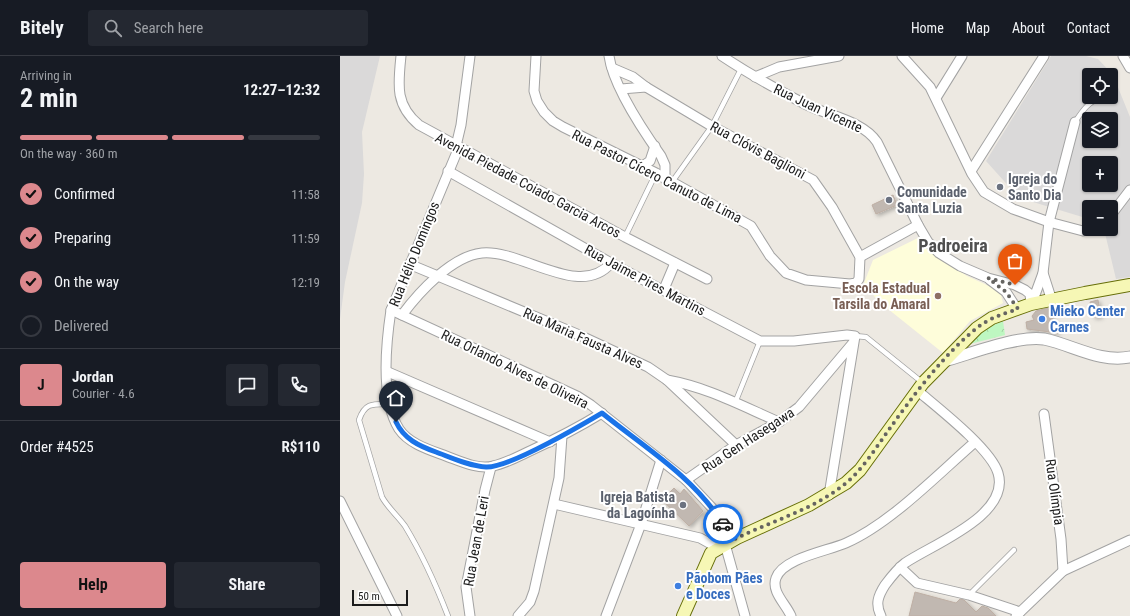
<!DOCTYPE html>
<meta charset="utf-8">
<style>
:root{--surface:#171b24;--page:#242831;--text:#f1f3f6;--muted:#9ea1a6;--line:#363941;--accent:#dc888d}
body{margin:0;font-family:"Roboto Condensed",sans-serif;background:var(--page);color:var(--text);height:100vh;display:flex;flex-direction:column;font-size:15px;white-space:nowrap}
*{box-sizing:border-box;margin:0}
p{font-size:13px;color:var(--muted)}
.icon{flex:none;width:22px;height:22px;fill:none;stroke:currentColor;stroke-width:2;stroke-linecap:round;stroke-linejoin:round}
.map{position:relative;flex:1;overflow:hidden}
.side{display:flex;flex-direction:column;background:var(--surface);width:340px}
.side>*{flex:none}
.tools{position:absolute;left:742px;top:12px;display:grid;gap:8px}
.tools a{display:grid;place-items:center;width:36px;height:36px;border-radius:4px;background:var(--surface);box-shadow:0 1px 3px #0004;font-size:20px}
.scale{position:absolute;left:12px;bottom:10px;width:56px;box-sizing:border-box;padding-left:4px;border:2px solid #1c1c1c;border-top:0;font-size:11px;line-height:14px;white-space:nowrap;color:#1c1c1c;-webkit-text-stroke:3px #fff;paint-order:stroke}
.pin{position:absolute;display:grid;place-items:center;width:34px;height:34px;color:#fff;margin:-41px -17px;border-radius:50% 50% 50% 0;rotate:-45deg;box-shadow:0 0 4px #0007}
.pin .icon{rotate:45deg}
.courier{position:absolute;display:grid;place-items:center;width:40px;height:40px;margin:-20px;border:3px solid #1a73e8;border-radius:50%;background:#fff;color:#222;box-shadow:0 1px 5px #0007}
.summary em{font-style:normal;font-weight:700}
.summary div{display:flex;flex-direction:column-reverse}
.summary{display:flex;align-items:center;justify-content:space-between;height:68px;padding:0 20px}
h1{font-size:26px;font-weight:700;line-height:30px}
.bar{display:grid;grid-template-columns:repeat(4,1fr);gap:6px 4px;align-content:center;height:48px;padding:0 20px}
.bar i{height:5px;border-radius:3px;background:var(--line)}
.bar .on{background:var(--accent)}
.bar p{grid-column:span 4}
.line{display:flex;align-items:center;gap:10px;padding:0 20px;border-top:1px solid var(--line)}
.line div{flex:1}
.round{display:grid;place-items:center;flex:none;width:42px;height:42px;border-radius:4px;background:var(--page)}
ol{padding:0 20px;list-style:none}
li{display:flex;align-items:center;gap:12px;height:44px}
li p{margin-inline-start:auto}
li .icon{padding:4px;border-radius:50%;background:var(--accent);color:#111;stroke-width:4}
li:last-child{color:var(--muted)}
li i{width:22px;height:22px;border:2px solid var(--line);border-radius:50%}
.button{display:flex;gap:8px;margin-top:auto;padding:8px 20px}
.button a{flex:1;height:46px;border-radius:4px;background:var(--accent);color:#111;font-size:16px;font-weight:700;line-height:46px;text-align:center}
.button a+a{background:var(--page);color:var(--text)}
header{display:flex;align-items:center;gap:24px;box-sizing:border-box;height:56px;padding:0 20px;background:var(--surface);border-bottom:1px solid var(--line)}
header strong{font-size:19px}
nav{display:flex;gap:22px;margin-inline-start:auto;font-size:14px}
.search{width:280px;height:36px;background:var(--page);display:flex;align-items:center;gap:10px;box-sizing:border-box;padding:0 14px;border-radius:4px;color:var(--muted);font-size:15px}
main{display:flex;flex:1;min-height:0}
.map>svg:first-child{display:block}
.residential{fill:#dad9d9;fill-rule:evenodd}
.education{fill:#fefdda}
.park{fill:url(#park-crowns)}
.building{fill:#c1b8b1;stroke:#beafa4;filter:url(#shadow)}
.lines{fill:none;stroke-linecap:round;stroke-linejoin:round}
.service-casing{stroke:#a3a3a3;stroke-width:6}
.minor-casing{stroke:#a3a3a3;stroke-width:11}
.tertiary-casing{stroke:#a3a3a3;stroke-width:13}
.secondary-casing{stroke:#666e08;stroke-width:14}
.service{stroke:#fff;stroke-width:4.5}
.minor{stroke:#fff;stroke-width:9}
.tertiary{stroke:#fff;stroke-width:11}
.secondary{stroke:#f6f7b5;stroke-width:12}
.done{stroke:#656461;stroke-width:4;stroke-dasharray:0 7.2}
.route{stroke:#1a73e8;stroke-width:5}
.worship-dot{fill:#6b7280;stroke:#fff;stroke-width:1.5}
.education-dot{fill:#8d6e63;stroke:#fff;stroke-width:1.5}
.shop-dot{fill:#3f7fe0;stroke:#fff;stroke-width:1.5}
.labels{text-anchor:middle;stroke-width:4;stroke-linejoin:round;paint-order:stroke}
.street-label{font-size:14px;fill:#1c1c1c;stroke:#fff}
.worship-label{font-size:14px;font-weight:bold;fill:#5b616d;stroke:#fff;text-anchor:start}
.education-label{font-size:14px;font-weight:bold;fill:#785e54;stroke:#fff;text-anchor:end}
.shop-label{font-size:14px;font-weight:bold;fill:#366cbe;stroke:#fff;text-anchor:start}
.district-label{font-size:18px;font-weight:bold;fill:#4f4f4f;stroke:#fff}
</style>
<header>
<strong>Bitely</strong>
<div class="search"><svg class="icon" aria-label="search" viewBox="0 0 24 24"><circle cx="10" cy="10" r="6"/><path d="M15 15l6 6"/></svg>Search here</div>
<nav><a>Home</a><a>Map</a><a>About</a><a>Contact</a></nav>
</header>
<main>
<section class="side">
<div class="summary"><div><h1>2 min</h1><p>Arriving in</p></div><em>12:27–12:32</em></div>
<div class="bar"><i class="on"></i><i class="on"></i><i class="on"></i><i></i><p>On the way · 360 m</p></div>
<ol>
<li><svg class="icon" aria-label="check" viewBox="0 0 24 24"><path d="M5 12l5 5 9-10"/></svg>Confirmed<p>11:58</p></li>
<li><svg class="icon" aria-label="check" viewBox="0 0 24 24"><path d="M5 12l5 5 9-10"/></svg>Preparing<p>11:59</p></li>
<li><svg class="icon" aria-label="check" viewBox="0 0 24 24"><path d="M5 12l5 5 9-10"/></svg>On the way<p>12:19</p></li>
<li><i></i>Delivered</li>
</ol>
<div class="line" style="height:72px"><b class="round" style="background:var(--accent);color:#111">J</b><div><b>Jordan</b><p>Courier · 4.6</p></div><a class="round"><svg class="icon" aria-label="chat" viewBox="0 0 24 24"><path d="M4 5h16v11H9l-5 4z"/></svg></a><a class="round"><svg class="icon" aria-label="phone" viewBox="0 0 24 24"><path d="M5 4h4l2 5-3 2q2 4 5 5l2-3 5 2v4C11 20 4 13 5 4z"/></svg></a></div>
<div class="line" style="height:52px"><div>Order #4525</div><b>R$110</b></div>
<div class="button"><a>Help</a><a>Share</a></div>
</section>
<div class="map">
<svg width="790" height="560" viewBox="0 0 790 560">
<defs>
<pattern id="park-crowns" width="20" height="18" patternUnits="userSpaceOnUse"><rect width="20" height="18" fill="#bef7c1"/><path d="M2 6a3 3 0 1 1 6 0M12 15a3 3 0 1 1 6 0" fill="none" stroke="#a3d3a5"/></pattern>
<filter id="shadow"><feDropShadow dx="2" dy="2" stdDeviation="2" flood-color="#0004"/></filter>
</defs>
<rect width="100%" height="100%" fill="#ede9e2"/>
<g class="residential">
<polygon points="0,0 40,0 22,76 24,118 22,147 5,226 0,263"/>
<path d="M 711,0 L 746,0 L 758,3 L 773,19 L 790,61 L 790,221 L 776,223 L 764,173 L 771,173 L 771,151 L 749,151 L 749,163 L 693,146 L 673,135 L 646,105 ZM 749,19 L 771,19 L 771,41 L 749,41 ZM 749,63 L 771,63 L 771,85 L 749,85 ZM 749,107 L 771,107 L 771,129 L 749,129 Z"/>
</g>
<polygon class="education" points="580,181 590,195 627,220 660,235 663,247 630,265 603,297 538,245 524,227 533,204"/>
<polygon class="park" points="663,265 665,279 626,289 644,273"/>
<g class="building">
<polygon points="553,139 557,149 536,158 532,149"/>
<polygon points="758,244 761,260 754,261 750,246"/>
<polygon points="708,252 718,277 687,273 686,266 694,264 692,260 696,255"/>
<polygon points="334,432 340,438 344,433 363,455 349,470 322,444"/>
<polygon points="575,536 616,547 620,543 624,544 636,556 642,550 648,552 656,560 569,560"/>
</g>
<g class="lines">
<defs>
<g id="service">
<path d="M 735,66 C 743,54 748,46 762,41"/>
<polyline points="332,126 372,70 401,13"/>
<polyline points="285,181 316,117"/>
<polyline points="515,280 526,281 583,327"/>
<polyline points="395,347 420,285"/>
<path d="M 50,348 C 34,348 25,346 19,364 L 42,441 C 48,452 58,460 65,470 C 82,498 96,529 108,560"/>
<polyline points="629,539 674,494"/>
</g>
<g id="minor">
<path d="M 61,0 C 58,29 55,49 79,69 L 285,181 L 367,223"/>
<polyline points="196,0 194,35 197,45 204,56 213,65 223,71 316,117 411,170 430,200 446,217 466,224 510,228 516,227 519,223 520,201 492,151 473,124 368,68 306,31 293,21 272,12"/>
<path d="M 269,0 C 273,29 304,76 321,100 L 325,109 L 325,123"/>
<path d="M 382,0 C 409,18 436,33 465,48 C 488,60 522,64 537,86 L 578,169 L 588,186 L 599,197 L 620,210 L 648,222 L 675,229 L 685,234 L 690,238 L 691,248"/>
<polyline points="562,0 590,31 632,118 644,136 673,153 709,166 743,175 752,173"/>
<polyline points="783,0 790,12"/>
<polyline points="415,21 439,11 499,0"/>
<polyline points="281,33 306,31"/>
<polyline points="596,42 622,0"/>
<polyline points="116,90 121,69 130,0"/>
<path d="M 119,91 L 51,254 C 46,287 40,343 59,373 C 69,388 90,394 106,400 C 120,405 138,414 153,410 C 167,407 179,400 192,394 C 216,383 239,371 262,357"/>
<polyline points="301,111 310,105 315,90"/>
<polyline points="108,115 271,207 420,285 454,285 507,279 515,280 489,439"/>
<polyline points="631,115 704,0"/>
<polyline points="771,159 790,134"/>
<polyline points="520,201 578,169"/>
<polyline points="69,208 237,278 308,311 327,324 396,389"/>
<polyline points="703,217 712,245"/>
<polyline points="650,224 666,236 677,253"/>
<polyline points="324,233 335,207"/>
<polyline points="692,247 703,217 709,166 735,66"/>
<polyline points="51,254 237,340 251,349 346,424 376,456 393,484"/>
<path d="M 62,259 C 79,236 112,200 142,197 C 181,193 240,244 271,207"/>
<polyline points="48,316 210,386"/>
<path d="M 327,324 C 367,331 402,350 439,366"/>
<polyline points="704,358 721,483 723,515"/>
<polyline points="346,424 396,389 439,366 459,351 513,287"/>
<polyline points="0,445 57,560"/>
<polyline points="214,448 360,482 378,492"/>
<polyline points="385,488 405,560"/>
<polyline points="560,511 577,527 629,539 680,556"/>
<polyline points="130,560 126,531 145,434 151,411"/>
<polyline points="178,560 190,546 194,535 219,422 222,380"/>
<polyline points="266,560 301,468 321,404"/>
<path d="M 451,560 C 446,548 431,536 436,522 C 443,502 488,495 506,487 C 550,468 598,418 635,386"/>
<path d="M 541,560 C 535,548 538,540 545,529 C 551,521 557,513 565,507 C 593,488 671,459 658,417 C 651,393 598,352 578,335"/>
<polyline points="676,560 723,515 790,484"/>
</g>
<path id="tertiary" d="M 604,305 C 630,298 678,279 704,283 C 733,289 760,307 790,301"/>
<polyline id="secondary" points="343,560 371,497 397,482 469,449 506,427 520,414 583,327 637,272 652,262 691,248 745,237 790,229"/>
</defs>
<use href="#service" class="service-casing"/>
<use href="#minor" class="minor-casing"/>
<use href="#tertiary" class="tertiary-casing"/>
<use href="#secondary" class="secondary-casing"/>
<use href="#service" class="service"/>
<use href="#minor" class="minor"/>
<use href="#tertiary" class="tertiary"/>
<use href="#secondary" class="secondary"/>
</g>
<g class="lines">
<path class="done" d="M 383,468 L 393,484 C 430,465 474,454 506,427 C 523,413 535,393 548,375 C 572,341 604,298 637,272 C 649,262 663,258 678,253 L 666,236 L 648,222 L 675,229"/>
<path class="route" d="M 56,366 C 64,383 79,390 96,396 C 112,402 129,410 146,411 C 169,412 240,370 262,357 C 304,391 354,421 383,468"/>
</g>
<g class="worship-dot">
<circle cx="660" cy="131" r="4"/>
<circle cx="549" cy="144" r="4"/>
<circle cx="343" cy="449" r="4"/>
</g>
<circle class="education-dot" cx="598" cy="240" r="4"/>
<g class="shop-dot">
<circle cx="702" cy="263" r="4"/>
<circle cx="338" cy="530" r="4"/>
</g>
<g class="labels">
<g class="street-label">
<text transform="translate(478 52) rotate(25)" y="5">Rua Juan Vicente</text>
<text transform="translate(418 94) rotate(28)" y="5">Rua Clóvis Baglioni</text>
<text transform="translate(317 120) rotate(27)" y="5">Rua Pastor Cícero Canuto de Lima</text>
<text transform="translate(188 129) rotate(28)" y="5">Avenida Piedade Coiado Garcia Arcos</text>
<text transform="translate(74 198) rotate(-68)" y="5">Rua Hélio Domingos</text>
<text transform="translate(305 224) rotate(28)" y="5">Rua Jaime Pires Martins</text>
<text transform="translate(243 282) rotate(24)" y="5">Rua Maria Fausta Alves</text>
<text transform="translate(175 313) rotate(26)" y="5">Rua Orlando Alves de Oliveira</text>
<text transform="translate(408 384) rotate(-33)" y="5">Rua Gen Hasegawa</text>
<text transform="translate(715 436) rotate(82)" y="5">Rua Olímpia</text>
<text transform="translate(136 485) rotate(-80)" y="5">Rua Jean de Leri</text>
</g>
<g class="worship-label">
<text x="668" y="128">Igreja do<tspan x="668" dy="16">Santo Dia</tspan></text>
<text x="557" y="141">Comunidade<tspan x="557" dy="16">Santa Luzia</tspan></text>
<text x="335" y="446" text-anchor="end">Igreja Batista<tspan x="335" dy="16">da Lagoínha</tspan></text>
</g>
<g class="education-label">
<text x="590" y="237">Escola Estadual<tspan x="590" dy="16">Tarsila do Amaral</tspan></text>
</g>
<g class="shop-label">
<text x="710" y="260">Mieko Center<tspan x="710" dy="16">Carnes</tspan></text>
<text x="346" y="527">Pãobom Pães<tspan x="346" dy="16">e Doces</tspan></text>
</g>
<g class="district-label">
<text x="613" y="196">Padroeira</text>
</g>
</g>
</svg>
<div class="tools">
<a><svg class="icon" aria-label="locate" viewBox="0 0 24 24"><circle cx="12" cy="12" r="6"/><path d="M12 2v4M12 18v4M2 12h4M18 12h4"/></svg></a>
<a><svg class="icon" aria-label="layers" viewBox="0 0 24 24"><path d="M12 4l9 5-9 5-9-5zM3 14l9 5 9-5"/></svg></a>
<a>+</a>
<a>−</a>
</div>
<div class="scale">50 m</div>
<div class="pin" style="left:675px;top:229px;background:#ea580c"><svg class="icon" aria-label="bag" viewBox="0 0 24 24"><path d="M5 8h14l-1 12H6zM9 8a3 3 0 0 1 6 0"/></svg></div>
<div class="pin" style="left:56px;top:366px;background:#1f2937"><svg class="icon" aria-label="home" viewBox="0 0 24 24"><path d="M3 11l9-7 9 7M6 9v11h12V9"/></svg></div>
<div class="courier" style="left:383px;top:468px"><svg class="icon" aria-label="car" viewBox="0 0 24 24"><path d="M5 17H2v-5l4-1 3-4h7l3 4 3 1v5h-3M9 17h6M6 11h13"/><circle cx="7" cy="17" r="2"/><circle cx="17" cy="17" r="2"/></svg></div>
</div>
</main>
